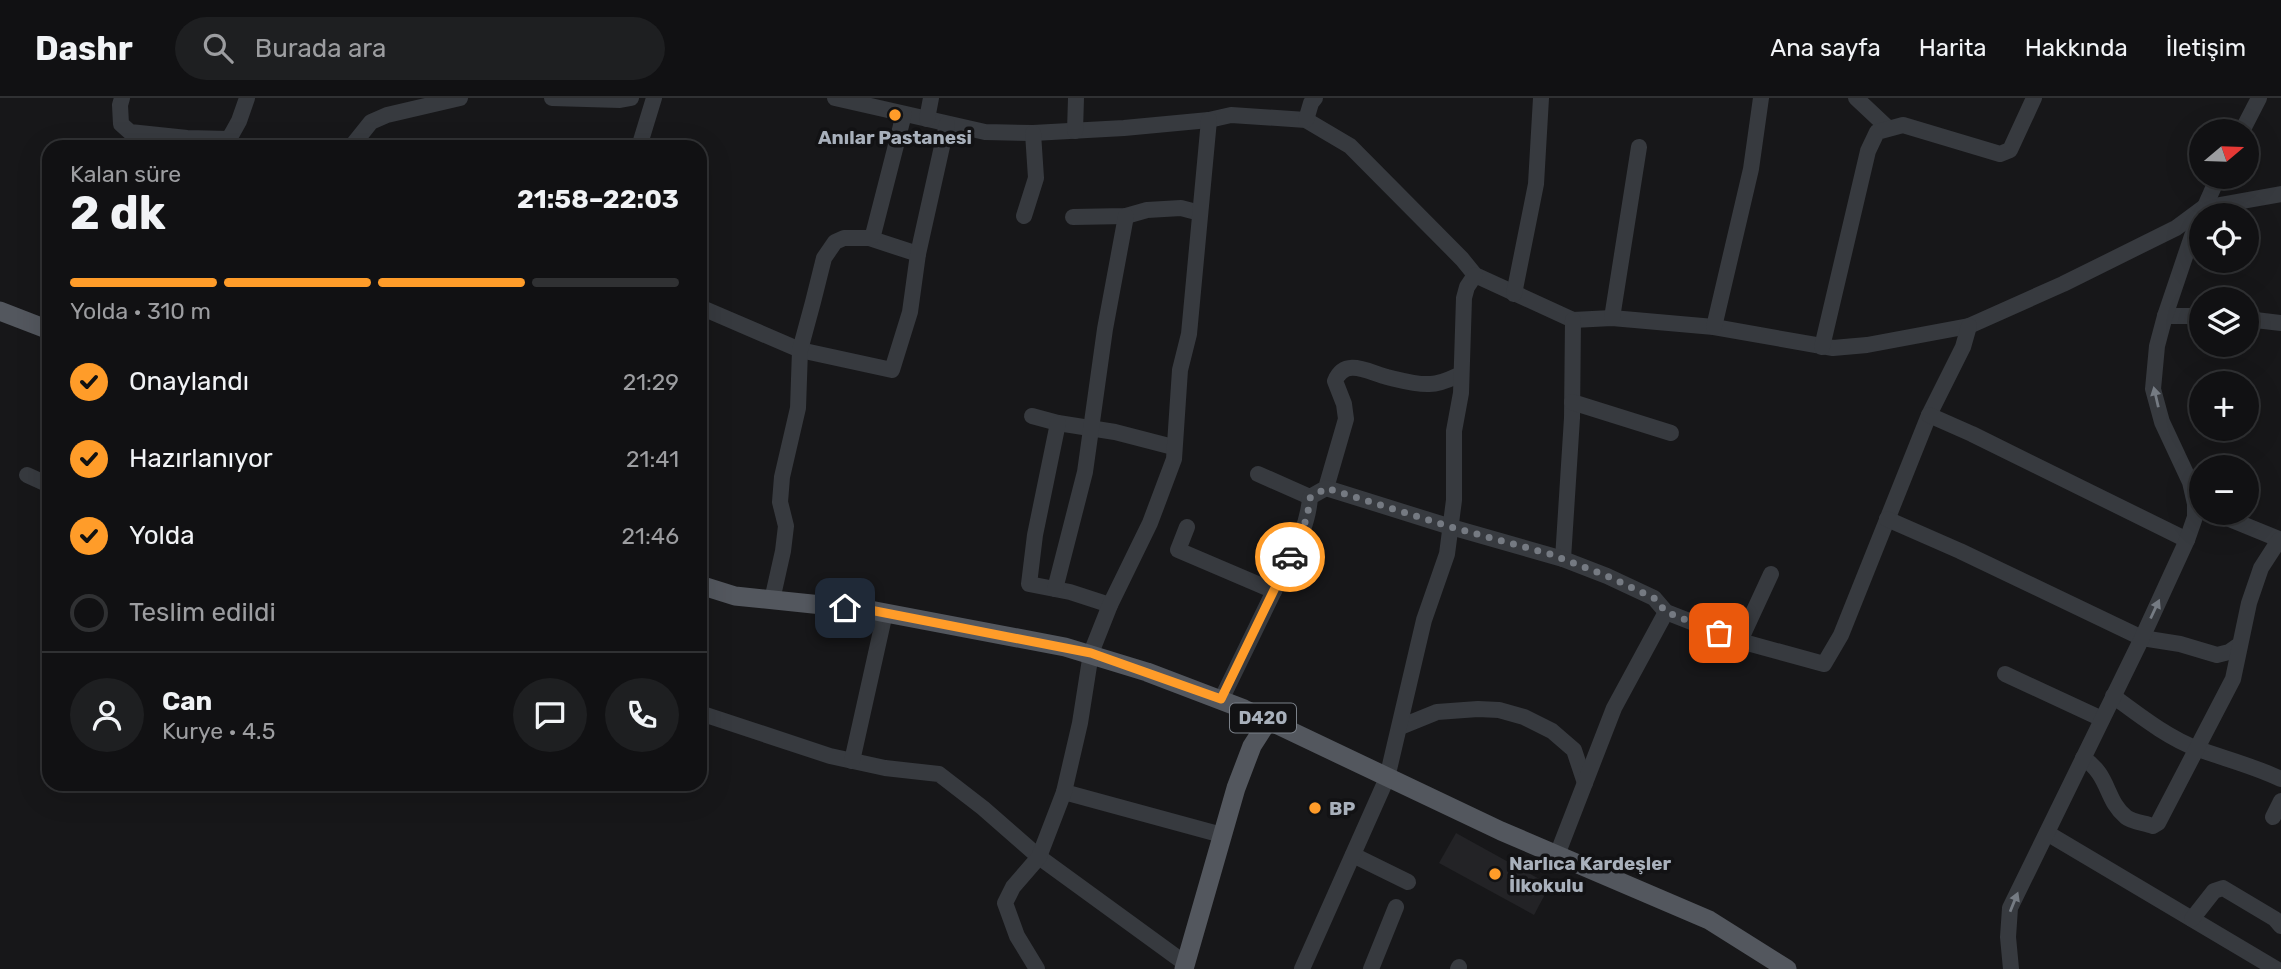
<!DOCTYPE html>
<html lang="tr">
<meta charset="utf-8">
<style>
:root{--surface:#111113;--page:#1e1f21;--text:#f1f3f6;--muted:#9c9da0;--line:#303133;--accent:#ff9c29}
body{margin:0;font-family:Rubik,sans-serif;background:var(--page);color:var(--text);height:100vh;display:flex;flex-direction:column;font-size:26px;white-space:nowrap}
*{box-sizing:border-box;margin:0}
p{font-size:23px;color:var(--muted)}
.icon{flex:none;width:38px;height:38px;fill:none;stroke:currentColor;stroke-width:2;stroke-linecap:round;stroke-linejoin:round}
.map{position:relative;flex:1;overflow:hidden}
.drawer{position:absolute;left:42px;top:42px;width:665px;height:651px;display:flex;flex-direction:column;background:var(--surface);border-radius:21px;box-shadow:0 7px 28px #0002,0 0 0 2px var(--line)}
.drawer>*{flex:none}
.needle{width:46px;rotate:71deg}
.controls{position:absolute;left:2189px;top:21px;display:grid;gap:14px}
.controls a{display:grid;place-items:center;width:70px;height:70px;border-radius:50%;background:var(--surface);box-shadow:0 7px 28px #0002,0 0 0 2px var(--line);font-size:35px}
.pin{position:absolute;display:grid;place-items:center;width:60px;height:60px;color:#fff;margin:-30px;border-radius:14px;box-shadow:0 4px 10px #0006}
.courier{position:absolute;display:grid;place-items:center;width:70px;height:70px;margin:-35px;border:5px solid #ff9c29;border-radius:50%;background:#fff;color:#222;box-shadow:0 2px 9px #0007}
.overview em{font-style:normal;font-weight:700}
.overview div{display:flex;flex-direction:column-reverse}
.overview{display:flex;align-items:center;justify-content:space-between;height:119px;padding:0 28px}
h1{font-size:46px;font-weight:700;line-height:52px}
.bar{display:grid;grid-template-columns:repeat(4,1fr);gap:10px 7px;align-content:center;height:84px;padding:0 28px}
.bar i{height:9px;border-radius:5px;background:var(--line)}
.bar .active{background:var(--accent)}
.bar p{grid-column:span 4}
.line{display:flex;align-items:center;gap:18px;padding:0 28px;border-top:2px solid var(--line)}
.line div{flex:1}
.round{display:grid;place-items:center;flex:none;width:74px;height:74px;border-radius:37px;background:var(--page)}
ol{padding:0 28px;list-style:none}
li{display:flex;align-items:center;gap:21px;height:77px}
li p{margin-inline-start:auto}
li .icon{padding:7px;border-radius:50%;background:var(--accent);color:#111;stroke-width:4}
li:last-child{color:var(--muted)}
li i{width:38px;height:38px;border:4px solid var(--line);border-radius:50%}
header{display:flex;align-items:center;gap:42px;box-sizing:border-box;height:98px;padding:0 35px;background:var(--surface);border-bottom:2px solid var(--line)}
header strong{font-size:33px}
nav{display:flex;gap:38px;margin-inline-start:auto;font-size:24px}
.search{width:490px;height:63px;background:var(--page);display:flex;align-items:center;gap:18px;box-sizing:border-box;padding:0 24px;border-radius:38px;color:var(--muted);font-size:26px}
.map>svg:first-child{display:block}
.built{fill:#232326}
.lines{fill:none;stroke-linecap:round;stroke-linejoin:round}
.minor{stroke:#373a3f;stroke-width:16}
.major{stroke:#53575e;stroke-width:19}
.oneway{fill:#757b83}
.done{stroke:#757a82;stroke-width:7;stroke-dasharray:0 12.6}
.route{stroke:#ff9c29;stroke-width:9}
.poi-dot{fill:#ff9c29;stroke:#121214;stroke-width:2.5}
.labels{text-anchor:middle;stroke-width:7;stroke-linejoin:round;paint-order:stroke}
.shield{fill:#121214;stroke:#7b8189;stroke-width:2}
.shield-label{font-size:18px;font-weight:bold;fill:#a8b0bb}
.poi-label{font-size:19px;font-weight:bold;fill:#a8b0bb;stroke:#121214;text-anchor:start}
</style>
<header>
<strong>Dashr</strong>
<div class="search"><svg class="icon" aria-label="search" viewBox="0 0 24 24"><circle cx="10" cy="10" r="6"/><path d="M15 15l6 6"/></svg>Burada ara</div>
<nav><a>Ana sayfa</a><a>Harita</a><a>Hakkında</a><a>İletişim</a></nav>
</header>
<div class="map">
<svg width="2281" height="871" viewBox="0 0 2281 871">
<rect width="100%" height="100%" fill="#171719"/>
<polygon class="built" points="1456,735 1550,787 1534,817 1439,765"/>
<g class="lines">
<g class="minor">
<polyline points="122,0 120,7 121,26 130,34 187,40 229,41 239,23 247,0"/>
<polyline points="552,0 620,2 631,0"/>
<polyline points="835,0 985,34 1033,35 1124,30 1209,22 1231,17 1306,22 1350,48 1462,161 1475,177 1573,222 1612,220 1714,229 1833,250 1867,247 1969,228 2063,186 2176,130 2203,110 2281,96"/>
<polyline points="1856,0 1888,30"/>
<polyline points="927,21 931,0"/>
<polyline points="1306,22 1311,5 1315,0"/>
<polyline points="1075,33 1076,0"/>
<polyline points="2242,33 2259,0"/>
<polyline points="351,49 371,24 387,17 460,0"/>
<polyline points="639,49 654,0"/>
<polyline points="1024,118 1036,80 1033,35"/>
<polyline points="1073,119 1126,118 1147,112 1181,110 1200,115"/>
<polyline points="869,140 918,156"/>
<polyline points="1514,196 1536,86 1541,0"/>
<polyline points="700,209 800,252 892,272 910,214 918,156 947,26"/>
<polyline points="2165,218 2202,218"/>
<polyline points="1612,220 1639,49"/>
<polyline points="2247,221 2281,225"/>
<polyline points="1573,222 1572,320 1563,461 1607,478 1654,500 1666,514 1740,543 1824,566 1841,537 1929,317 1963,249 1969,228"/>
<polyline points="1714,229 1751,71 1761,0"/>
<polyline points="1822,249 1868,53 1877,34 1903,27 2000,56 2010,52 2034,0"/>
<polyline points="1572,304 1671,335"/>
<polyline points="1929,317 1972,336 2187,442"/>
<polyline points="1032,318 1058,325 1115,334 1173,349"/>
<polyline points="1058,325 1035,437 1029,486 1070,494 1110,507"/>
<path d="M 1258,376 L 1310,399 L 1326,390 L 1346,321 L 1344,306 L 1335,283 C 1345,259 1368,274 1387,279 C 1400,282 1417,287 1430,286 C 1441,286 1452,280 1461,276"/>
<polyline points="27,377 49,387"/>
<polyline points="1326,390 1451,429 1563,461"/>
<polyline points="2215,415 2281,442"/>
<polyline points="1887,421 1960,453 2142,540 2180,546 2217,557 2229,554 2239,547"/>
<path d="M 1187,429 L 1178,452 L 1274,493 C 1288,463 1308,433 1310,399"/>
<polyline points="1055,491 1085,374 1105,231 1126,118"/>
<polyline points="772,502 783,453 786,428 780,404 782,379 798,310 800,252 813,204 824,160 835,144 844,140 869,140 873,137 904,16"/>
<polyline points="1740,543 1771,476"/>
<polyline points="2005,576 2102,621"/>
<path d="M 2113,598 C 2139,617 2168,640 2198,651 C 2226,661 2254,668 2281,681"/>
<polyline points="1221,602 1274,493"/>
<polyline points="700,615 830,658 885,670 939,676 983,710 1039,759 1186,866"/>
<polyline points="1400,629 1437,614 1478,611 1499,612 1524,619 1552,633 1574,652 1585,685"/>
<path d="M 2083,660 C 2110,677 2105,702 2126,719 C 2132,724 2145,725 2153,728 L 2158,725 L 2233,581 L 2249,505 L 2261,470 L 2279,442"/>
<polyline points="852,663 885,515"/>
<polyline points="1064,694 1222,737"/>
<polyline points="2273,719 2281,703"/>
<polyline points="2047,735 2276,871"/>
<polyline points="1353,757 1408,784"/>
<polyline points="1557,757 1614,610 1666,514"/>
<polyline points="2192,821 2214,793 2223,790 2275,821 2281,828"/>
<polyline points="1037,871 1017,838 1005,805 1013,789 1039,759 1064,694 1080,625 1091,555 1110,507 1150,425 1174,361 1180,272 1189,236 1209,22"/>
<polyline points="1302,871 1387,680 1424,522 1447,456 1454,402 1454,333 1461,295 1464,200 1467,189 1475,177"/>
<polyline points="1371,871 1396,809"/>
<polyline points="1458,871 1459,869"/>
<polyline points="2011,871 2008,839 2010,810 2142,540 2187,442 2195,419 2195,406 2190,384 2162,324 2153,291 2157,248 2165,218 2192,138 2218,79"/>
</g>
<g class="major">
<polyline points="0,213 49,232"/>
<polyline points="700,487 735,498 870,512 1065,549 1147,574 1244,611 1501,733 1709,822 1787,871"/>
<polyline points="1184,871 1236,690 1252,648 1268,623"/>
</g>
</g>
<defs><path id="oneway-solid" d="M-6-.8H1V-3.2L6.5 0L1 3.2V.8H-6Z" transform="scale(1.75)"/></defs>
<g class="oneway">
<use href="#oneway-solid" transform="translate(2156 299) rotate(-103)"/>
<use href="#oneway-solid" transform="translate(2155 511) rotate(-65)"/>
<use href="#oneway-solid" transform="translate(2014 804) rotate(-68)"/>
</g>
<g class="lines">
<path class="done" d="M 1290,459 C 1300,439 1308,422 1310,400 L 1326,390 L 1451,429 L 1550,456 L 1607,478 L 1654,500 L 1666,514 L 1719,535"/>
<polyline class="route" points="845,510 870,512 1091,555 1221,601 1290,459"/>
</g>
<g class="poi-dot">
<circle cx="895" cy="17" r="7"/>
<circle cx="1315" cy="710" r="7"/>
<circle cx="1495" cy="776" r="7"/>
</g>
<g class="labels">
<rect class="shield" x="1230" y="605.5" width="66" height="29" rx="5"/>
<g class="shield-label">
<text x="1263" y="626">D420</text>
</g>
<g class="poi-label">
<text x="895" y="46" text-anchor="middle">Anılar Pastanesi</text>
<text x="1329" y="717">BP</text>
<text x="1509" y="772">Narlıca Kardeşler<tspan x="1509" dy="22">İlkokulu</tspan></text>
</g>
</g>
</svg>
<div class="controls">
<a><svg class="needle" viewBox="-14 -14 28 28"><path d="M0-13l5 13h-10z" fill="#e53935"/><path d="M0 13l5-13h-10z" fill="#9c9da0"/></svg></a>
<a><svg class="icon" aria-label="locate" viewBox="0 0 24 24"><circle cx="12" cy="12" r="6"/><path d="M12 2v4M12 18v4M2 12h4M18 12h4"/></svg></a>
<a><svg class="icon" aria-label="layers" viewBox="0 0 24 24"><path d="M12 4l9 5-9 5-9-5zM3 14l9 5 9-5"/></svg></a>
<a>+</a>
<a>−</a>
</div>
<div class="pin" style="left:1719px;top:535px;background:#ea580c"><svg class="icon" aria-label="bag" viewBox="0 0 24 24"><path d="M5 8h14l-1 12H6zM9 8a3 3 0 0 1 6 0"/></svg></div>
<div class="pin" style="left:845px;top:510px;background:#1f2937"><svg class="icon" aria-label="home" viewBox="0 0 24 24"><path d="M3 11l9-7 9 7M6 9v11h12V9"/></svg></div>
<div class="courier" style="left:1290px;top:459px"><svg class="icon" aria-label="car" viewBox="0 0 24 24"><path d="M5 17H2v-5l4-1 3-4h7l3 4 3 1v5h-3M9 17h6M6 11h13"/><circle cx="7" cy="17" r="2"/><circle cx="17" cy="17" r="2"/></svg></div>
<section class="drawer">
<div class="overview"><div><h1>2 dk</h1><p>Kalan süre</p></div><em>21:58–22:03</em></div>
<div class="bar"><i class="active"></i><i class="active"></i><i class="active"></i><i></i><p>Yolda · 310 m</p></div>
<ol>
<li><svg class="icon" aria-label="check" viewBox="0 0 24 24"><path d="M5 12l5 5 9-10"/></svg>Onaylandı<p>21:29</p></li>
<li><svg class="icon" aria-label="check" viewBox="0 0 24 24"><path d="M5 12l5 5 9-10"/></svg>Hazırlanıyor<p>21:41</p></li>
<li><svg class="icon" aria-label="check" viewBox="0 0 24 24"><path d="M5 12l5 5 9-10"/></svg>Yolda<p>21:46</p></li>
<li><i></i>Teslim edildi</li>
</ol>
<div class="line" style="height:126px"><a class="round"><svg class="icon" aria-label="person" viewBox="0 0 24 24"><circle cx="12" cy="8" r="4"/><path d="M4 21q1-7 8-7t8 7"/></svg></a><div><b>Can</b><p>Kurye · 4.5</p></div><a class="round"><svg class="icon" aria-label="chat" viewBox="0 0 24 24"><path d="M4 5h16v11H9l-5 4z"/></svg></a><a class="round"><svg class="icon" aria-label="phone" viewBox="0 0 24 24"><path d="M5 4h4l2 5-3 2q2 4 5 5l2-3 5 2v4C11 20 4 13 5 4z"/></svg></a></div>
</section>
</div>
